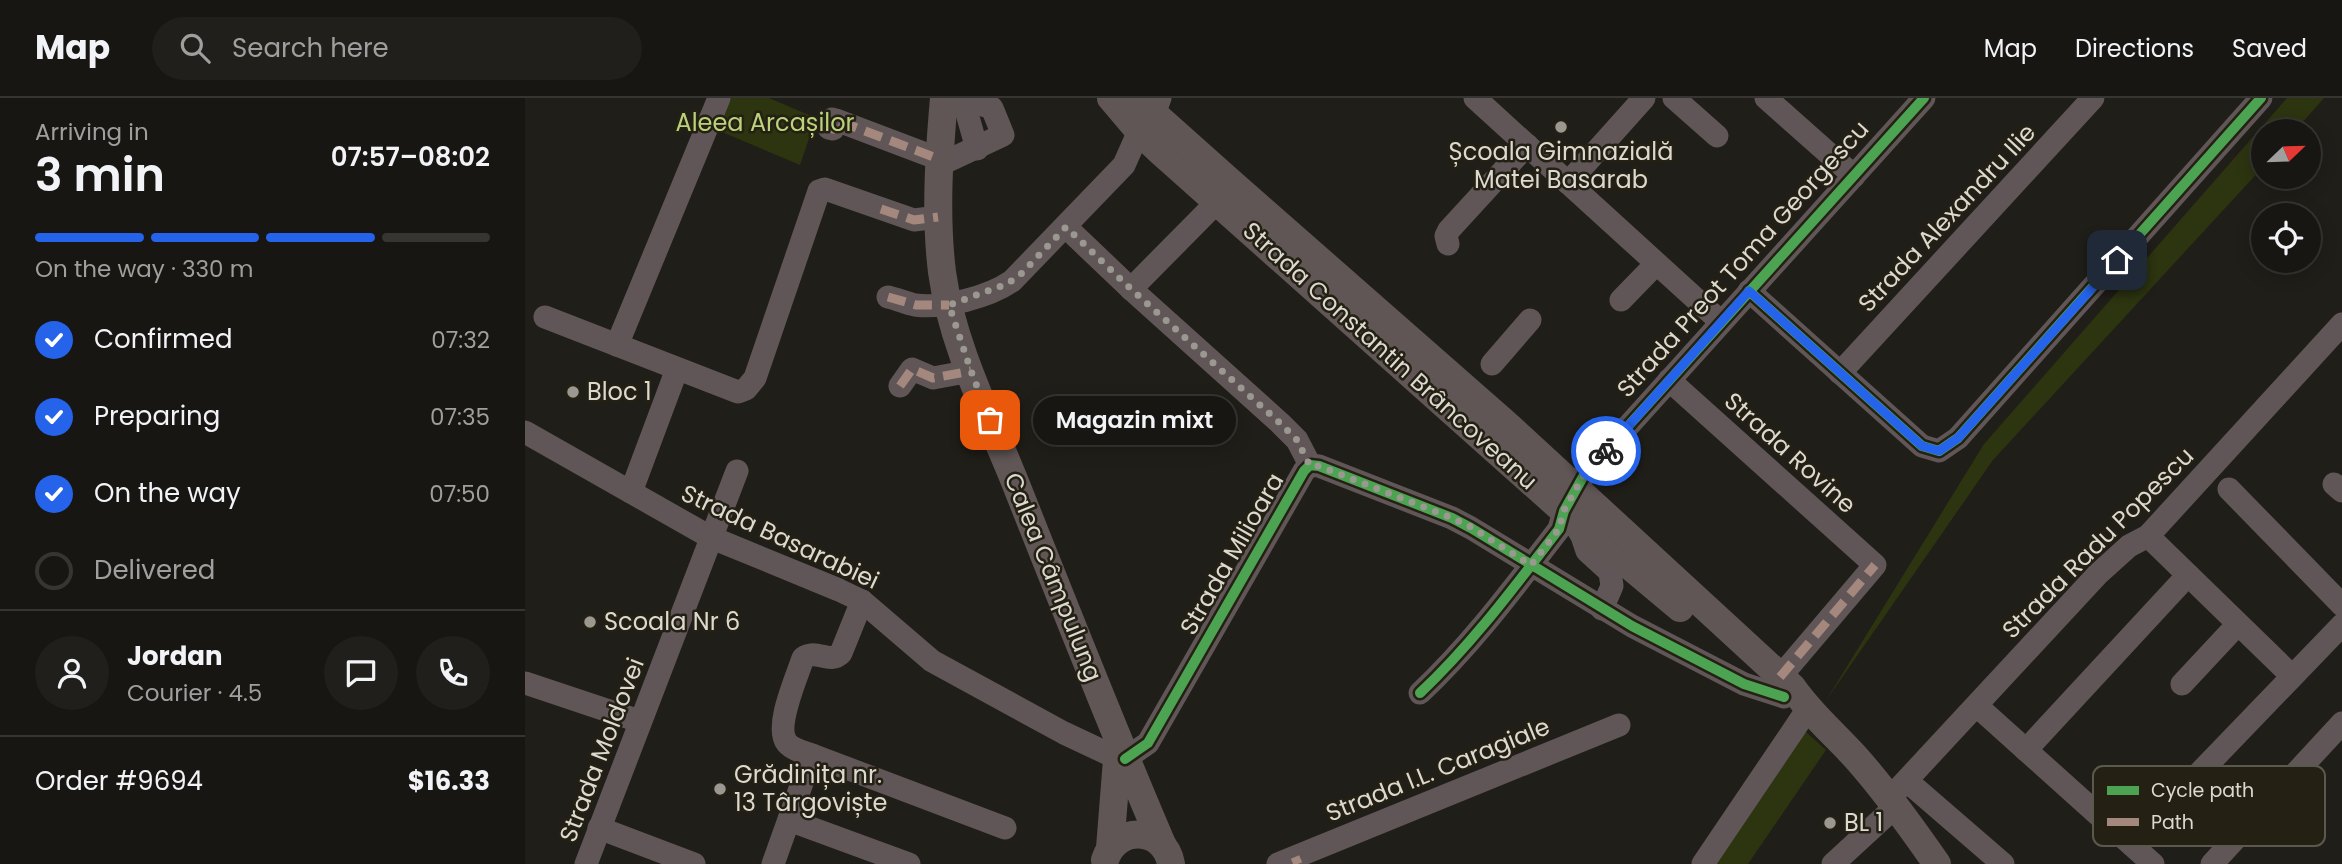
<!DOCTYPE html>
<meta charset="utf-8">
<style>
:root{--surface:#181612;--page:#211f1b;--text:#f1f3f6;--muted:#9f9f9f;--line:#363532;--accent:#2563eb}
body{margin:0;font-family:Poppins,sans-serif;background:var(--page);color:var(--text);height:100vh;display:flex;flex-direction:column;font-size:26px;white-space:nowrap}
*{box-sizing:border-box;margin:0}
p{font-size:23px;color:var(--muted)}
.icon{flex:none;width:38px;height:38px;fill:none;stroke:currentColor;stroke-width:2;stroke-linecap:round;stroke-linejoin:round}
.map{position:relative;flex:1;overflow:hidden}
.sheet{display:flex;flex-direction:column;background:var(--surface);width:525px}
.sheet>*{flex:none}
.needle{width:46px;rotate:67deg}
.buttons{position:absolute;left:1726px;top:21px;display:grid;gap:14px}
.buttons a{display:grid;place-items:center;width:70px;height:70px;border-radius:50%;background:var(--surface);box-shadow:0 4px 18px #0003,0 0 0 2px var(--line);font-size:35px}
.pin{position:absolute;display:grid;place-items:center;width:60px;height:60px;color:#fff;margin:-30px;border-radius:14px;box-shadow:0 4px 10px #0006}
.courier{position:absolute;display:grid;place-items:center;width:70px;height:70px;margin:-35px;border:5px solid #2563eb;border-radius:50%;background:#fff;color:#222;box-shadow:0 2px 9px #0007}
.bubble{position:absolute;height:49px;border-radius:24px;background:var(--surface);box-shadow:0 4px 18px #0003,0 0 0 2px var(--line);font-size:23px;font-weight:600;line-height:49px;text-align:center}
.summary em{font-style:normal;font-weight:600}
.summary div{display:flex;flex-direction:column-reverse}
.summary{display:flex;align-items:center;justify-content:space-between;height:119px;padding:0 35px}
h1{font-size:46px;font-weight:600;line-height:52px}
.bar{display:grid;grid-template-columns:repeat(4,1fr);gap:10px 7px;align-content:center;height:84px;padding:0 35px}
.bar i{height:9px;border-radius:5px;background:var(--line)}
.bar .on{background:var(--accent)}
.bar p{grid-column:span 4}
.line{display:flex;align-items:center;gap:18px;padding:0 35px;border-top:2px solid var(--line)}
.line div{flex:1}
.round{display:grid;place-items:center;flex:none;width:74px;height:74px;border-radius:37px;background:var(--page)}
ol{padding:0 35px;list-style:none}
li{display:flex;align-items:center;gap:21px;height:77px}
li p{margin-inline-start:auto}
li .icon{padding:7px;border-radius:50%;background:var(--accent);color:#fff;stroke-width:4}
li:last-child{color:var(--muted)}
li i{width:38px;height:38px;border:4px solid var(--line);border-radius:50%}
header{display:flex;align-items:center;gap:42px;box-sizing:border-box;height:98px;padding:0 35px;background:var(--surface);border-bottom:2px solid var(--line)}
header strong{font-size:33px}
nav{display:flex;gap:38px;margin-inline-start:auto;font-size:24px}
.search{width:490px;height:63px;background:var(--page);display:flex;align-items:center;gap:18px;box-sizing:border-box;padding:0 24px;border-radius:38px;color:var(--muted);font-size:26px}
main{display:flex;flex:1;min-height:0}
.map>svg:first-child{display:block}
.green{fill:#2c3410}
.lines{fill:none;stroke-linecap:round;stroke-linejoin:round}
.minor{stroke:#605657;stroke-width:23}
.major{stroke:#605655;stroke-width:28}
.quiet{stroke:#a5887d;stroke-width:9;stroke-dasharray:18 9;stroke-linecap:butt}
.cycleway-casing{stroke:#242014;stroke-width:15}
.cycleway{stroke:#4ca352;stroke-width:10}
.done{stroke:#9a9890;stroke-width:7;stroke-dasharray:0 12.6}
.route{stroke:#2563eb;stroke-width:9}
.poi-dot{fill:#9a9890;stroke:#242014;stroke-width:2.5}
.labels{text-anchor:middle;stroke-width:5;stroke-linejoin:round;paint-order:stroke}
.park-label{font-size:24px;fill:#bbd27a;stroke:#242014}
.poi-label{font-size:24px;fill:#dcd9d1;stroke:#242014;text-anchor:start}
.street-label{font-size:24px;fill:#dcd9d1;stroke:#242014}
.key{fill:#242014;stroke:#5b584d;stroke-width:2}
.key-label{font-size:19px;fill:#dcd9d1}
</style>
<header>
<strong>Map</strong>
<div class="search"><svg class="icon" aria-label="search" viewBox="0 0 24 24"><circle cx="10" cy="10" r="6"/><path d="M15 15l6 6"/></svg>Search here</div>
<nav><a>Map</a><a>Directions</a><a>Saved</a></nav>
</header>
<main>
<section class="sheet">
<div class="summary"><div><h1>3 min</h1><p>Arriving in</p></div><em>07:57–08:02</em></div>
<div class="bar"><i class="on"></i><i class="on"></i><i class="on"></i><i></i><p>On the way · 330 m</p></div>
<ol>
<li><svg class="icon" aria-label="check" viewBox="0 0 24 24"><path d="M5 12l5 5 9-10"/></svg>Confirmed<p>07:32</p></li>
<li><svg class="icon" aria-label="check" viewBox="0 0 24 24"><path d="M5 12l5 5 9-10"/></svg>Preparing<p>07:35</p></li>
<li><svg class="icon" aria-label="check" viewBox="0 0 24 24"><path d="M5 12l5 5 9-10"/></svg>On the way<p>07:50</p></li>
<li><i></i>Delivered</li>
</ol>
<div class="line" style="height:126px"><a class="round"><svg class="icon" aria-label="person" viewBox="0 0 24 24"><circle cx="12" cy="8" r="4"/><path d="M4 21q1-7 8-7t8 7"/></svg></a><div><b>Jordan</b><p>Courier · 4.5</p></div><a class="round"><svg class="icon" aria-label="chat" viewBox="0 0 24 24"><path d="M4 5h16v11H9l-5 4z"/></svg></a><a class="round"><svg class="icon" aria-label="phone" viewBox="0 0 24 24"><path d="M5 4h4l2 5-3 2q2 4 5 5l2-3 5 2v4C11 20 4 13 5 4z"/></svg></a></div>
<div class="line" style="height:91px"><div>Order #9694</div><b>$16.33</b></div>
</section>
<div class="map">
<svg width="1817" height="766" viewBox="0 0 1817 766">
<rect width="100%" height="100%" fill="#201e18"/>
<g class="green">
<polygon points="197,0 244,0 291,20 275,67 185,29"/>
<polygon points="1762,0 1799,0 1770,33 1738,33 1738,69 1468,362 1300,604 1459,346"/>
<polygon points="1280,633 1301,652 1223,766 1189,766"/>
</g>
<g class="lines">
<g class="minor">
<polyline points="950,0 1196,224"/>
<polyline points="1149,0 1192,38"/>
<polyline points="1241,0 1329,78"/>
<polyline points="438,1 452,51"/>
<polyline points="307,21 304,30 308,31 311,22 414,61"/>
<polyline points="414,67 478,37 467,10 437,0"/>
<polyline points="1043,85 1119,0"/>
<polyline points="541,129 606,191 755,325 772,342 785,367"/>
<polyline points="923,146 921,138 924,132 1002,47"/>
<polyline points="606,191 692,104"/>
<polyline points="1224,193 1397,348 1414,353 1433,340 1736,0"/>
<path d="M 363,199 C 372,201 381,205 390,207 C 418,211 464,199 487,183 L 599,67 L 614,33 L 629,16 L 635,0"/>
<polyline points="1096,202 1131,166"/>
<polyline points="20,219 213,294 221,291 230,280 294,93 300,91 389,122 413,119"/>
<polyline points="92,247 194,0"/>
<polyline points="967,266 1005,222"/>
<polyline points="1315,275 1568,0"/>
<polyline points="1144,282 1350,467 1255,579"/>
<polyline points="375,288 387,271 408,280 446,273"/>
<polyline points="0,334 185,439 314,492 337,503 407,563 539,635 592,660"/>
<polyline points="1809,386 1817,393"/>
<polyline points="1704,391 1817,507"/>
<polyline points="106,394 152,271"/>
<polyline points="1047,422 1057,438 1062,453 1085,474 1087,488 1077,511"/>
<polyline points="1623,438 1767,578"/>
<polyline points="0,585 114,623"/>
<polyline points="1657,586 1713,526"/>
<path d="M 895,595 C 948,545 990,488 1034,431 L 1039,413 L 1059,377 L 1399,0"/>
<polyline points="1452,608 1628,766"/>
<polyline points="1501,652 1663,477"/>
<path d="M 287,657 C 279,654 268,652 262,645 C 249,629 272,579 278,560 C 292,550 304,567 316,555 L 337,503"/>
<polyline points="600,661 623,645 779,373 785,367 794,368 927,420 946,430 1107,528 1219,586 1259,599"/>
<polyline points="1382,683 1478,766"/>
<polyline points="1365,700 1573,476 1604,448 1623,438 1817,226"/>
<polyline points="264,722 384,766"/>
<polyline points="74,730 169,766"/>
<polyline points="1606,746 1817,527"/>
<polyline points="61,766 212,373"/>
<polyline points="248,766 287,657 480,730"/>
<polyline points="753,766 1094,627"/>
<polyline points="1178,766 1282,612"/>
<polyline points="1308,766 1371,708"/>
<polyline points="1687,766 1817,625"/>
</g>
<g class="major">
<path d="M 419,0 C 414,58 410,116 417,174 C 427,247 463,317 490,384 C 538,505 586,627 637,746"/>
<polyline points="586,0 614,33 636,54 1039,413 1155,510"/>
<path d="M 616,0 L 629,16 L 703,82 L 981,326 L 1267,589 C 1287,618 1310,636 1333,662 C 1362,695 1387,730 1412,766"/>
<polyline points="585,750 593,649"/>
<path d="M 580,762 C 591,727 639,728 646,766"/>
</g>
<g class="quiet">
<polyline points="307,21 304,30 308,31 311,22 414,61"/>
<polyline points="356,111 389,122 413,119"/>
<polyline points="363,199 391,207 424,207"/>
<polyline points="375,288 387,271 408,280 446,273"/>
<polyline points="1255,579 1350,467"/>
<polyline points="770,759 773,766"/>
</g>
<defs>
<g id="cycleway">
<polyline points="1224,193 1397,348 1414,353 1433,340 1736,0"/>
<path d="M 895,595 C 948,545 990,488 1034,431 L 1039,413 L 1059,377 L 1399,0"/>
<polyline points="600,661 623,645 779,373 785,367 794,368 927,420 946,430 1107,528 1219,586 1259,599"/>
</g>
</defs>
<use href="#cycleway" class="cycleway-casing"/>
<use href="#cycleway" class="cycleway"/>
</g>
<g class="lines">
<polyline class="done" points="465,322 446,273 424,207 482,186 496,176 541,129 606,191 755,325 772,342 785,368 794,368 927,420 946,429 1006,467 1034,431 1039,412 1059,377 1081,353"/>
<polyline class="route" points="1081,353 1224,193 1397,348 1414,353 1433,340 1592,162"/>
</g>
<g class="poi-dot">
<circle cx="1036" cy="29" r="7"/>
<circle cx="48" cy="294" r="7"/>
<circle cx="65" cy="524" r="7"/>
<circle cx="195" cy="691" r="7"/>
<circle cx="1305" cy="725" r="7"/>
</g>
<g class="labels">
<g class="park-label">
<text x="240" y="33">Aleea Arcașilor</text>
</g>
<g class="poi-label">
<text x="1036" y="62" text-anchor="middle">Școala Gimnazială<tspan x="1036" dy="28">Matei Basarab</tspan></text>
<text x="62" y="302">Bloc 1</text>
<text x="79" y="532">Scoala Nr 6</text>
<text x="209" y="685">Grădinița nr.<tspan x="209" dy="28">13 Târgoviște</tspan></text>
<text x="1319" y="733">BL 1</text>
</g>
<g class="street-label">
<text transform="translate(1422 120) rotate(-47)" y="8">Strada Alexandru Ilie</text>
<text transform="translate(1218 161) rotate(-48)" y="8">Strada Preot Toma Georgescu</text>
<text transform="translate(865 258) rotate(42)" y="8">Strada Constantin Brâncoveanu</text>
<text transform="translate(1265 355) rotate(42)" y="8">Strada Rovine</text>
<text transform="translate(255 439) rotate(25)" y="8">Strada Basarabiei</text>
<text transform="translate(1573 445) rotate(-45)" y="8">Strada Radu Popescu</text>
<text transform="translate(707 456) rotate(-60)" y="8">Strada Milioara</text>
<text transform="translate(528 479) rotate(68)" y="8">Calea Câmpulung</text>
<text transform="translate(77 652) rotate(-69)" y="8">Strada Moldovei</text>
<text transform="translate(913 672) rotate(-22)" y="8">Strada I.L. Caragiale</text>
</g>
</g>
<rect x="1568" y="668" width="232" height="80" rx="10" class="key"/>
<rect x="1582" y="688" width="32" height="9" fill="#4ca352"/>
<rect x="1582" y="720" width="32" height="8" fill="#a5887d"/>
<g class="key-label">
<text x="1626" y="699">Cycle path</text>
<text x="1626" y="731">Path</text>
</g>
</svg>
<div class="buttons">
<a><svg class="needle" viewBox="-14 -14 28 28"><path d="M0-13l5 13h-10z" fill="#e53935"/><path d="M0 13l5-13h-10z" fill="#9f9f9f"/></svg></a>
<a><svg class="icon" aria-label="locate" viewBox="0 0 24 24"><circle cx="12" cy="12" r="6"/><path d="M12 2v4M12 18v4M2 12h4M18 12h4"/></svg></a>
</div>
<div class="pin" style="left:465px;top:322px;background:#ea580c"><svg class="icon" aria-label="bag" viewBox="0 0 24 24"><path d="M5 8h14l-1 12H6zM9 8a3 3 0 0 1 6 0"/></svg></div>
<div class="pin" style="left:1592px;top:162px;background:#1f2937"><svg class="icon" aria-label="home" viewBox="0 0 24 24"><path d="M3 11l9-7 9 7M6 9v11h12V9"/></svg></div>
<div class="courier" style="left:1081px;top:353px"><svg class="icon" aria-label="bike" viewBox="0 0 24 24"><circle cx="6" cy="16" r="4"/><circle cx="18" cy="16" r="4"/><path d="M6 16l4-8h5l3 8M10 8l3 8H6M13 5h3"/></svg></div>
<div class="bubble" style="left:508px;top:298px;width:203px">Magazin mixt</div>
</div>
</main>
